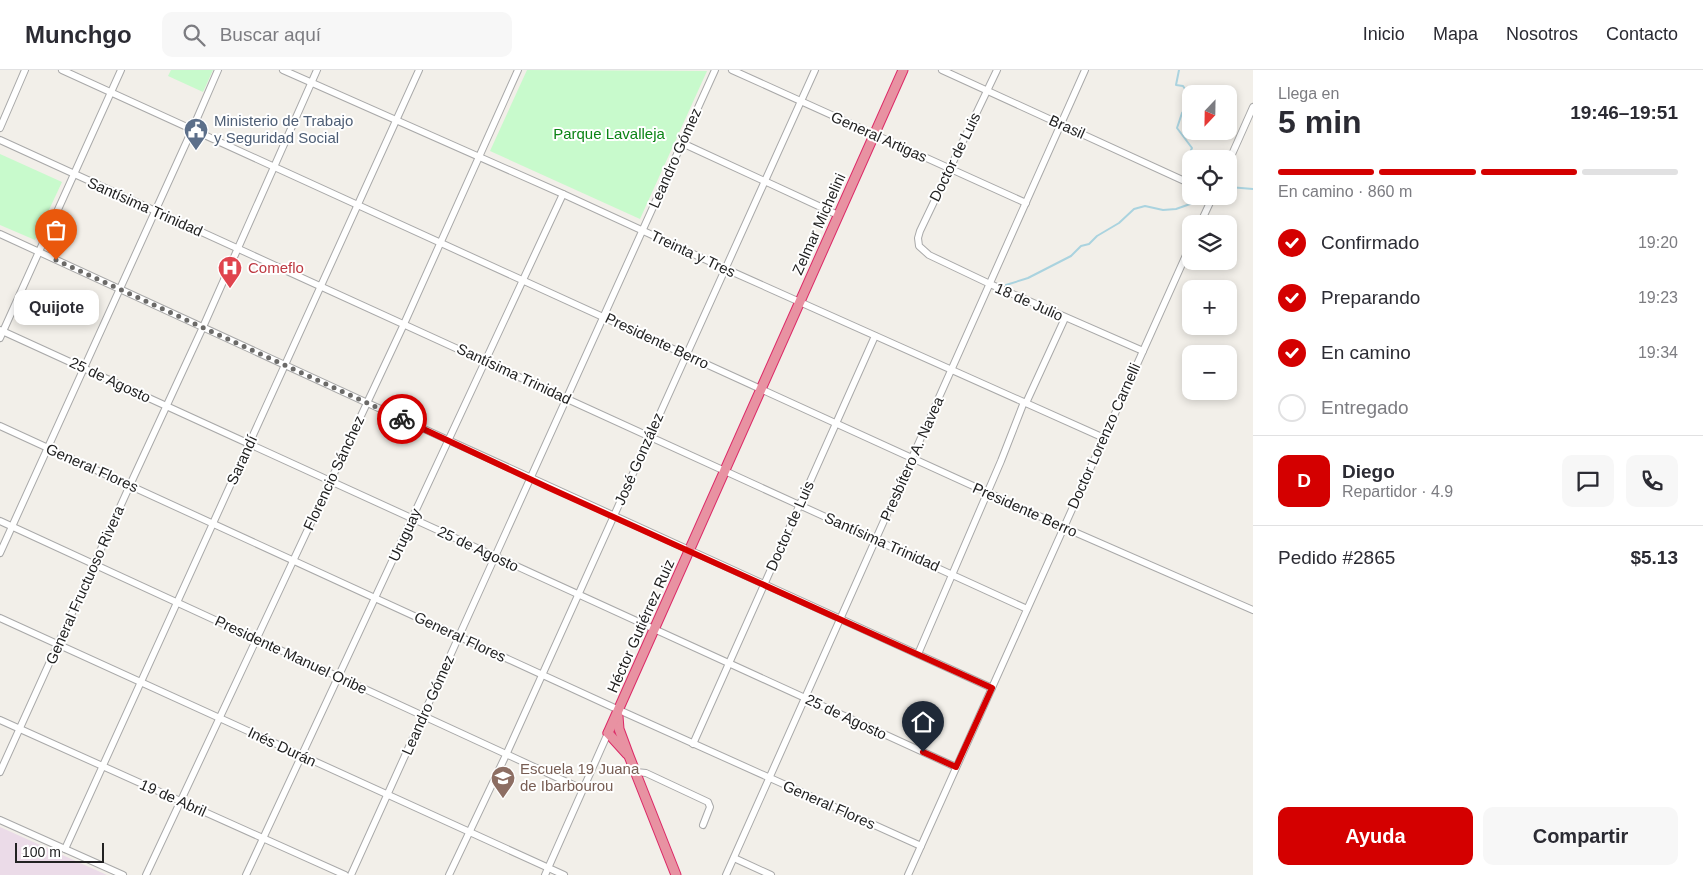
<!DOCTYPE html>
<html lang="es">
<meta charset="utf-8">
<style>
:root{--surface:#fff;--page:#f7f7f7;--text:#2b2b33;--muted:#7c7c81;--line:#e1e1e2;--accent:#d40000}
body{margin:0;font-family:Helvetica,sans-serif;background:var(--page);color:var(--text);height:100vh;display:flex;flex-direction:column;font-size:19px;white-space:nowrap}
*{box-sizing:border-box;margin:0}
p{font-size:16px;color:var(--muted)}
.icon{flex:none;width:28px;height:28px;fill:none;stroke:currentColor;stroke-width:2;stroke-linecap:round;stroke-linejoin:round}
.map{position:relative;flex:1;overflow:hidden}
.panel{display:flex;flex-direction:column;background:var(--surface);width:450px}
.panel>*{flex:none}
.needle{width:32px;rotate:202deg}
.controls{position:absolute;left:1182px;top:15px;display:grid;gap:10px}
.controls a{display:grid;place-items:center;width:55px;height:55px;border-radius:10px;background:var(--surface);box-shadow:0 2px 8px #0003;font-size:25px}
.scale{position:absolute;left:15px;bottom:12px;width:89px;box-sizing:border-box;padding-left:5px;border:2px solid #222;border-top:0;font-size:14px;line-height:18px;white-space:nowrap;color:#222;-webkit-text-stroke:4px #fff;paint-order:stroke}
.pin{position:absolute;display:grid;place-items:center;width:42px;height:42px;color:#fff;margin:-51px -21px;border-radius:50% 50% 50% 0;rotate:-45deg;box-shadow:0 0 5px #0007}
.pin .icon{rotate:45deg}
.courier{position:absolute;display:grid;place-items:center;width:50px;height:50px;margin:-25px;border:4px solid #d40000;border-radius:50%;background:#fff;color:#222;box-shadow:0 1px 6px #0007}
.bubble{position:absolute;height:35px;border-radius:10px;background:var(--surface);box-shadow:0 2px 8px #0003;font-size:16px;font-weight:800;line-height:35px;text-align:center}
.summary em{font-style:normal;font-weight:800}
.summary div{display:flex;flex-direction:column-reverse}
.summary{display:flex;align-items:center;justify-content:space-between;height:85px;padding:0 25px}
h1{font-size:32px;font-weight:800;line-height:38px}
.bar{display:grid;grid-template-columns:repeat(4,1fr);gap:8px 5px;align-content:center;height:60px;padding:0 25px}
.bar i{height:6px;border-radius:4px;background:var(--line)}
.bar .active{background:var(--accent)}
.bar p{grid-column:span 4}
.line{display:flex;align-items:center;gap:12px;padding:0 25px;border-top:1px solid var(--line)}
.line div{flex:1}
.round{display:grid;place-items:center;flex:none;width:52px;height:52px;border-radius:10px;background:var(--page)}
ol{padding:0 25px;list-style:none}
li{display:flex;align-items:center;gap:15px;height:55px}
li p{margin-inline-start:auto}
li .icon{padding:5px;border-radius:50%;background:var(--accent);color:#fff;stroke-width:4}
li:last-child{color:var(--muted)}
li i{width:28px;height:28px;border:2px solid var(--line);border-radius:50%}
.button{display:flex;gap:10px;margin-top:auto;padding:10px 25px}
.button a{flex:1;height:58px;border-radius:10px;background:var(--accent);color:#fff;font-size:20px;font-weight:800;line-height:58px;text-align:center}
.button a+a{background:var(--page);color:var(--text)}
header{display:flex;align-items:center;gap:30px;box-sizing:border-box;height:70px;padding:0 25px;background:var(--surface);border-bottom:1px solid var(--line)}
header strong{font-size:24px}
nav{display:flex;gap:28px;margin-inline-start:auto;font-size:18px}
.search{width:350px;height:45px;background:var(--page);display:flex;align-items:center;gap:12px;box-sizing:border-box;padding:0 18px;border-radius:10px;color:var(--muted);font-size:19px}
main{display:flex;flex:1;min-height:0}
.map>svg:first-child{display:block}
.industrial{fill:#ebdbe8}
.park{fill:#c8facc}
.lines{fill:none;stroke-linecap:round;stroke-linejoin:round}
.stream{stroke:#aad3df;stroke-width:2}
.minor-casing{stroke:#a9a9a9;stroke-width:8}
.highway-casing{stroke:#dc2a67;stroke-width:11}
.minor{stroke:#fff;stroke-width:6}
.highway{stroke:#e892a2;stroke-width:9}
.done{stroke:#6b6a68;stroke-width:5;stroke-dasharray:0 9}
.route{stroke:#d40000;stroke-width:6}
.labels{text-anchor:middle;stroke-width:4;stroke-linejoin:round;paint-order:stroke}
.service-label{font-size:15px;fill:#4e5e75;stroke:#fff;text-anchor:start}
.street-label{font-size:15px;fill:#222;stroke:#fff}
.park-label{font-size:15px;fill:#0c8416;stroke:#fff}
.health-label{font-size:15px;fill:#be3a42;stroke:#fff;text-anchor:start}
.education-label{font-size:15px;fill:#785e54;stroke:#fff;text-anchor:start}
</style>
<header>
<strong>Munchgo</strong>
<div class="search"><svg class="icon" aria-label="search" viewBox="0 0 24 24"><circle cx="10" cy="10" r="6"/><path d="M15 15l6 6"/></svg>Buscar aquí</div>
<nav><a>Inicio</a><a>Mapa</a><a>Nosotros</a><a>Contacto</a></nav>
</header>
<main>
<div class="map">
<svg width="1253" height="805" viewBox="0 0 1253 805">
<rect width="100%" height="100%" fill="#f2efe9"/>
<polygon class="industrial" points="0,757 78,792 107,805 0,805"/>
<g class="park">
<polygon points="171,0 213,0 203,22 168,6"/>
<polygon points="527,0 707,1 640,149 490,81"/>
<polygon points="0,84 62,112 35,170 0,155"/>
</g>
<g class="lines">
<g class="stream">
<polyline points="1179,0 1176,15 1183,16 1191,28"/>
<polyline points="1191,33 1182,43 1177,58 1192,78 1191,80 1196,89"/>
<polyline points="1229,117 1253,119"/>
<polyline points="1006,215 1028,208 1071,186 1081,176 1089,174 1097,166 1119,153 1134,139 1145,136 1163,140 1176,139 1207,128"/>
</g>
<defs>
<g id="minor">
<polyline points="62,0 1063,457 1253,540"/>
<polyline points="283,0 563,124 726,199 1104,368"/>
<polyline points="732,0 1026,133"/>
<polyline points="942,0 1191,114"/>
<polyline points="997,0 920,161 918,168 919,176 929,185 990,214 1143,281"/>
<polyline points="0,58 25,0"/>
<polyline points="0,70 1027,539"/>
<polyline points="682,73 838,145"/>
<polyline points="1229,91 1253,37"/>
<polyline points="1200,154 1213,126"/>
<path d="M 0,164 C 330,317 661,467 992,618"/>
<polyline points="0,260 956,697"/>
<polyline points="0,268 121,0"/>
<polyline points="1026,333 1065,248"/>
<polyline points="0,356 619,640 921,776"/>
<polyline points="0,451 582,719"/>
<polyline points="0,483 192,60 218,0"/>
<polyline points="0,548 564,805"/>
<polyline points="918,584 1001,391 1024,332"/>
<polyline points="0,650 345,805"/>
<polyline points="693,674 875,266"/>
<polyline points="0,702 130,415 203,257 317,0"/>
<polyline points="636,702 646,703 708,732 710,737 703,755"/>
<polyline points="0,750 123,805"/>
<polyline points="65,779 419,0"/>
<polyline points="734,788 771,805"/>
<polyline points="146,805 404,254 518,0"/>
<polyline points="246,805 563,124"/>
<polyline points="351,805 715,0"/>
<polyline points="449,805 506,685 815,0"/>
<polyline points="545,805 608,663"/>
<polyline points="726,805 1085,0"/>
<polyline points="908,805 1191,174"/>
</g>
<g id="highway">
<polyline points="618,646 619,659 629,686 676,805"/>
<polyline points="608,663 903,0"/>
<polyline points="608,663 627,684"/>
</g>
</defs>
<use href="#minor" class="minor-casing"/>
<use href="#highway" class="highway-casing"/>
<use href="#minor" class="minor"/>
<use href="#highway" class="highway"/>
</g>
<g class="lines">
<polyline class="done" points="56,190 402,349"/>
<polyline class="route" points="402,349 547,417 992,618 956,697 923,682"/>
</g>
<defs>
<symbol id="civic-pin" viewBox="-11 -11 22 30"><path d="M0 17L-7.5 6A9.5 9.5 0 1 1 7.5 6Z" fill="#5c6f8a" stroke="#fff"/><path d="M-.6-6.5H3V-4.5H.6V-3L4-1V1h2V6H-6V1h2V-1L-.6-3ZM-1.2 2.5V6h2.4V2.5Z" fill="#fff"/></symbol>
<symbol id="hospital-pin" viewBox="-11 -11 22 30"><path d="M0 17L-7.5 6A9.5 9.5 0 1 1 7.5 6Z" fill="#e0444e" stroke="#fff"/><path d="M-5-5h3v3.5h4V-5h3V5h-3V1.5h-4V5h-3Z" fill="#fff"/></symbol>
<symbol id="school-pin" viewBox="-11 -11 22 30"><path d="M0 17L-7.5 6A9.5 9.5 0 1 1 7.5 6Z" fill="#8d6e63" stroke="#fff"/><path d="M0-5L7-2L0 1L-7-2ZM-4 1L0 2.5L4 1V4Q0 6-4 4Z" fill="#fff"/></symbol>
</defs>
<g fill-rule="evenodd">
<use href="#civic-pin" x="182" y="46" width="28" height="38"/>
<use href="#hospital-pin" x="216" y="184" width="28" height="38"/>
<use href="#school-pin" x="489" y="694" width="28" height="38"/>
</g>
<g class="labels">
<g class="service-label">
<text x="214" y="56">Ministerio de Trabajo<tspan x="214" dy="17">y Seguridad Social</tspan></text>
</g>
<g class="street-label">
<text transform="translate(1067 57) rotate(24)" y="5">Brasil</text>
<text transform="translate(879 67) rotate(24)" y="5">General Artigas</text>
<text transform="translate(955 87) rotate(-64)" y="5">Doctor de Luis</text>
<text transform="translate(675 88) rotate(-66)" y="5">Leandro Gómez</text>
<text transform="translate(145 137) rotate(24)" y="5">Santísima Trinidad</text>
<text transform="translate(819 154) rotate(-66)" y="5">Zelmar Michelini</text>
<text transform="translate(693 184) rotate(25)" y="5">Treinta y Tres</text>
<text transform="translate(1029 232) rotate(24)" y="5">18 de Julio</text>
<text transform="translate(657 271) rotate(25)" y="5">Presidente Berro</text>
<text transform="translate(514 304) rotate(25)" y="5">Santísima Trinidad</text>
<text transform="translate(110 310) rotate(25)" y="5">25 de Agosto</text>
<text transform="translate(1104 366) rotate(-66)" y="5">Doctor Lorenzo Carnelli</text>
<text transform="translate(639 389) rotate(-66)" y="5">José González</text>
<text transform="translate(912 389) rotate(-66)" y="5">Presbítero A. Navea</text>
<text transform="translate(242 390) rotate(-65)" y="5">Sarandí</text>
<text transform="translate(92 398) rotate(24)" y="5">General Flores</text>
<text transform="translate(334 403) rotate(-65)" y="5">Florencio Sánchez</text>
<text transform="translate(1025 440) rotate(24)" y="5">Presidente Berro</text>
<text transform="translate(790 456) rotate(-66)" y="5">Doctor de Luis</text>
<text transform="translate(405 465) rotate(-65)" y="5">Uruguay</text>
<text transform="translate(882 472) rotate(24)" y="5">Santísima Trinidad</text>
<text transform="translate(478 479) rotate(25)" y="5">25 de Agosto</text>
<text transform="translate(85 515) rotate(-66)" y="5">General Fructuoso Rivera</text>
<text transform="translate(641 556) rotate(-66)" y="5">Héctor Gutiérrez Ruiz</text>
<text transform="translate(460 567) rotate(25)" y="5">General Flores</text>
<text transform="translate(291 585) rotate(25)" y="5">Presidente Manuel Oribe</text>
<text transform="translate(428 635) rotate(-66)" y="5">Leandro Gómez</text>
<text transform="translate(846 647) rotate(25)" y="5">25 de Agosto</text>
<text transform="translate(282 677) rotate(25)" y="5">Inés Durán</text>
<text transform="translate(173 728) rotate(24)" y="5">19 de Abril</text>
<text transform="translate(829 735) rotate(24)" y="5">General Flores</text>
</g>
<g class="park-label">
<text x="609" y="69">Parque Lavalleja</text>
</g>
<g class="health-label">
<text x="248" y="203">Comeflo</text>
</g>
<g class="education-label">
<text x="520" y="704">Escuela 19 Juana<tspan x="520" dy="17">de Ibarbourou</tspan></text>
</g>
</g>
</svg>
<div class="controls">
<a><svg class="needle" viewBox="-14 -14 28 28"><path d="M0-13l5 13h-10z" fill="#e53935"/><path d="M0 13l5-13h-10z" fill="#7c7c81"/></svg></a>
<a><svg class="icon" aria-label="locate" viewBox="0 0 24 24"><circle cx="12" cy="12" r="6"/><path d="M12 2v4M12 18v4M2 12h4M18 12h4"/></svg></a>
<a><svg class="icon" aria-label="layers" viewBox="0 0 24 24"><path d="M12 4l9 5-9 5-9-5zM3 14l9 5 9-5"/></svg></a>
<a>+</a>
<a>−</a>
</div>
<div class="scale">100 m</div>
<div class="pin" style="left:56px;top:190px;background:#ea580c"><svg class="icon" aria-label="bag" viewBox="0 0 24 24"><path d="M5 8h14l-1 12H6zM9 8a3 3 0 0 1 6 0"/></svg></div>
<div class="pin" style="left:923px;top:682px;background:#1f2937"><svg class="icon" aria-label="home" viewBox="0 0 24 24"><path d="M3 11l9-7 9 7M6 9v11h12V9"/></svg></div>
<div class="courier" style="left:402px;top:349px"><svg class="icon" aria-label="bike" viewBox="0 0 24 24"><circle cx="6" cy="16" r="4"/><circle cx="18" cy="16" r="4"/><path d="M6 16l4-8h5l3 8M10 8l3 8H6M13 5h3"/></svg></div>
<div class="bubble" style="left:14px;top:220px;width:85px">Quijote</div>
</div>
<section class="panel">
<div class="summary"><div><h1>5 min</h1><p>Llega en</p></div><em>19:46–19:51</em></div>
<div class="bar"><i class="active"></i><i class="active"></i><i class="active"></i><i></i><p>En camino · 860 m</p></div>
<ol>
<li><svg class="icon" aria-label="check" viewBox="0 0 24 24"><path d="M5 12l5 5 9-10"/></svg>Confirmado<p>19:20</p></li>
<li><svg class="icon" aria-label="check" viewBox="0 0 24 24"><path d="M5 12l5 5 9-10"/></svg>Preparando<p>19:23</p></li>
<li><svg class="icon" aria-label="check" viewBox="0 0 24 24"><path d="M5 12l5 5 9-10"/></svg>En camino<p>19:34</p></li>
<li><i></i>Entregado</li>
</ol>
<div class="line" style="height:90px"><b class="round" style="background:var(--accent);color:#fff">D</b><div><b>Diego</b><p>Repartidor · 4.9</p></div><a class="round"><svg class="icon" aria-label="chat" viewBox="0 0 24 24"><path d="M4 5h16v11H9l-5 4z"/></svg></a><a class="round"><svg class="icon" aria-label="phone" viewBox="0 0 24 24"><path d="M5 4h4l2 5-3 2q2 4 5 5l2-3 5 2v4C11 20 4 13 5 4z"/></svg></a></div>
<div class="line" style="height:65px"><div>Pedido #2865</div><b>$5.13</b></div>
<div class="button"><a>Ayuda</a><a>Compartir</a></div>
</section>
</main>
